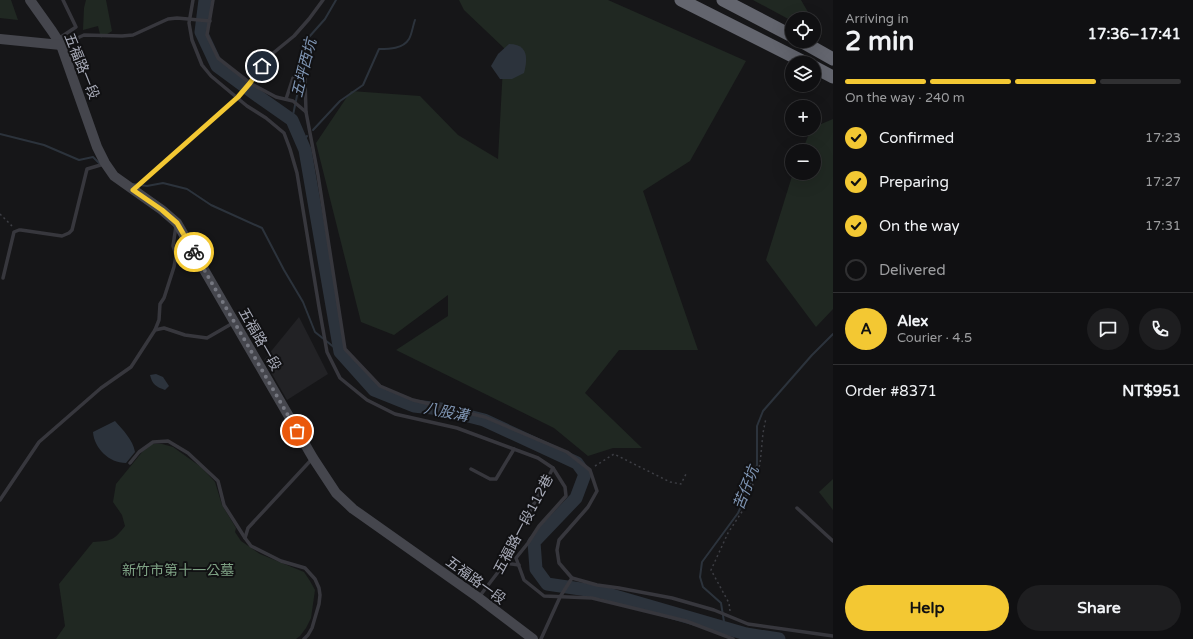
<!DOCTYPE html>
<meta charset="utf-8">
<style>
:root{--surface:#101012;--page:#1e1e20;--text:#f1f3f6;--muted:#9c9d9f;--line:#303032;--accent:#f3c833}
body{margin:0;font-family:"Varela Round","Noto Sans TC",sans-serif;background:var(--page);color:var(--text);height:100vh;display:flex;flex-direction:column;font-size:15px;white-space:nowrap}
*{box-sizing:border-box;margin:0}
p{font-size:13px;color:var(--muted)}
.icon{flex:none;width:22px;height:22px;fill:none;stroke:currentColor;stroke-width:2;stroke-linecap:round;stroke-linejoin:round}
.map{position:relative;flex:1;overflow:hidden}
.drawer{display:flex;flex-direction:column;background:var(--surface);width:360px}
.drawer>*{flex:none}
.fabs{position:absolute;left:785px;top:12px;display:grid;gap:8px}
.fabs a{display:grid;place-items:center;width:36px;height:36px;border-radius:50%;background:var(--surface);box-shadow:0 4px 16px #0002,0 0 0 1px var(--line);font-size:20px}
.pin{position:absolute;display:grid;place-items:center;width:34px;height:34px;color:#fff;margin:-17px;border:2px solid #fff;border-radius:50%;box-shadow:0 1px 4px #0007}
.courier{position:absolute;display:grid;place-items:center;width:40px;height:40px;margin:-20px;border:3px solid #f3c833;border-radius:50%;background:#fff;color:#222;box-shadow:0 1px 5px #0007}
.head em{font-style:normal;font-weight:700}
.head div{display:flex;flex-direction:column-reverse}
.head{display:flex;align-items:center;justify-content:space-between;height:68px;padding:0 12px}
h1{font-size:26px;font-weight:700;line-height:30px}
.bar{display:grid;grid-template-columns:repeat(4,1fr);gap:6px 4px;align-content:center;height:48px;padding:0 12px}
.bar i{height:5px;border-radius:3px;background:var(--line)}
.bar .current{background:var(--accent)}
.bar p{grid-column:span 4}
.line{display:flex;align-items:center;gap:10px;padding:0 12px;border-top:1px solid var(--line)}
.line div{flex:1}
.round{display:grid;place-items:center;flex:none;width:42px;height:42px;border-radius:21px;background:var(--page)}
ol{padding:0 12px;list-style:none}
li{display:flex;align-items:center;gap:12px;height:44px}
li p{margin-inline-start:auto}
li .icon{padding:4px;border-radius:50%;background:var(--accent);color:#111;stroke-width:4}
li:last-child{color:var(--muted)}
li i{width:22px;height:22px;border:2px solid var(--line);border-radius:50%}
.cta{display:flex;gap:8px;margin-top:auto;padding:8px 12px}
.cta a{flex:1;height:46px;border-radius:24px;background:var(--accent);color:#111;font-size:16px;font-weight:700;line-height:46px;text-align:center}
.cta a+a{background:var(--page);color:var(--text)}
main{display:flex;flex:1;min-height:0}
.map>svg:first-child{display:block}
.built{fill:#222225}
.green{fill:#202822}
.water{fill:#2c333c}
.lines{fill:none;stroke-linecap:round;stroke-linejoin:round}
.stream{stroke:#2c333c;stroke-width:2}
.river{stroke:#2c333c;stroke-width:13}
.path{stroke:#3d3e44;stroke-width:1.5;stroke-dasharray:2 3;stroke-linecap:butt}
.lane{stroke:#37373d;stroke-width:3.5}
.secondary{stroke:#45464d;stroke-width:10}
.highway{stroke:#63656e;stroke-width:13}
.done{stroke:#757780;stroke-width:4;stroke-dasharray:0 7.2}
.route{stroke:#f3c833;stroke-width:5}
.labels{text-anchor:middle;stroke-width:4;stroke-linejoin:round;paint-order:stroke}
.street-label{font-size:14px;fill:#a8abb8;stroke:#111113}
.park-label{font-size:14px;fill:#7fa385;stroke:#111113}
.water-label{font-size:15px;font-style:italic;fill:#7f95b3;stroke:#111113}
</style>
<main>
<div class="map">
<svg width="833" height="639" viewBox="0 0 833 639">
<rect width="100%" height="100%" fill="#161618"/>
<polygon class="built" points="299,317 328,374 287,400 264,360"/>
<g class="green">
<polygon points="0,0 11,0 18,20 0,18"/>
<polygon points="86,0 106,0 112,31 101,38 98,26 83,30 84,8"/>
<polygon points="459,0 608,0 746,61 690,161 643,191 698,350 619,350 585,393 642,448 613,448 588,456 554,428 396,350 448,316 448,295 394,335 361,322 316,143 351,91 420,96 458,135 498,159 504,48 464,10"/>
<polygon points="753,0 801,0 812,19 792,19 792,21"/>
<polygon points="833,119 833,309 816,327 766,260 793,173 814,173 814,151 802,151 811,129 814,129 814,127"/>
<path d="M 152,444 L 162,444 L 173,447 L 201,467 L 215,482 L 222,505 L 236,528 L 235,532 L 241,541 L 260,554 L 304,572 L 310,581 L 315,590 L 311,618 L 306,628 L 300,636 L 296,639 L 56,639 L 65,626 L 59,584 L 93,542 C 112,541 114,540 125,526 L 122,515 L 113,502 L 116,484 L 143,451 Z"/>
<polygon points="833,479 833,510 819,492"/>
</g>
<g class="water">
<path d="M 509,44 C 528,44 528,58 524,73 L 512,79 L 500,79 L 491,66 L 498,54 Z"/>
<path d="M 156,374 L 163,377 L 169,386 L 165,390 C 156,387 152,384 150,375 Z"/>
<path d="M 115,421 C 123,430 133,440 135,452 L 126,463 C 109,463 94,448 93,432 Z"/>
</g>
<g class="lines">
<g class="stream">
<polyline points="292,120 309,37 325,19 336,0"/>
<path d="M 313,130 L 340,101 L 363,85 L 379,49 C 389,49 403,49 409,39 C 412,34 413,25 415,20"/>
<polyline points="0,134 44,145 79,160 93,157 101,165"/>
<polyline points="302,142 307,136"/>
<polyline points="133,184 147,186 163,183 187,189 211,205 262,228 284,270 303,302 315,332 340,352"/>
<polyline points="725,628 721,603 703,587 700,577 702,562 738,513 745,498 757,465 757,426 763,411 812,355 833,334"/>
</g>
<polyline class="river" points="205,0 201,32 217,66 255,94 292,120 305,150 340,352 374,390 414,406 441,409 484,420 577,463 585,474 576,498 534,542 536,569 547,584 601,592 746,634 779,639"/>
<g class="path">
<polyline points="0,214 12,226"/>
<polyline points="595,466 614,454 670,482 681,484 686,474"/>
<polyline points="730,611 729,603 711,570 728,533 745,507 760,464 763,433 766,418"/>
</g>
<g class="lane">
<polyline points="193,0 189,23 192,40 202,65 211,76 247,106 266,118 284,133 290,149 297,173 319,307 327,352 340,378 367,400 395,414 457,428 538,458 553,468 565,487 566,496 539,526 528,543 516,558 524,580 544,596 592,598 686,621 733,639"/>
<polyline points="213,0 207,35 218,58 250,83 276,97 293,101 306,112"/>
<polyline points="58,39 76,27 63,0"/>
<polyline points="62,45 84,35 122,36 133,35 168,19 177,18 210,21"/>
<polyline points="286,99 293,78 300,74 305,79 306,112 318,175 345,349 380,386 413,400 485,417 567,452 590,470 597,491 588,507 559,540 557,550 559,563 572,578 597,585 619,588 672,598 714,610 748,624 833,636"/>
<polyline points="134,189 238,97 250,83 272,54 294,36 309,19 323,0"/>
<polyline points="3,278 14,232 19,230 21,230 62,236 69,233 72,230 87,169 104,164"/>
<polyline points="155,330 164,328 185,335 207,338 233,323"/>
<polyline points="130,463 139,452 153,442 168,441 188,453 218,481 224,505 245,538"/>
<polyline points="471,469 490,479 496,479 514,449"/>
<polyline points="0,500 39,442 101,388 131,367 155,330 159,320 160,304 164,298 174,267 176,255 173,246 176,226"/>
<polyline points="797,508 833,541"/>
<polyline points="505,563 519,565"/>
<polyline points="479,597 505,563 513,543 553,468"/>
<polyline points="304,639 308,635 312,628 319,604 320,595 319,588 315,579 305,568 281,561 251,546 245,538 248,528 312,459"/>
<polyline points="541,639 560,597 572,578"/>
</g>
<g class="secondary">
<polyline points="30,0 52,31 61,45 97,147 105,163 114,176 162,210 177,223 313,458 336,493 353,509 479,598 533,639"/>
<polyline points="0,39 61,45"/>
</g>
<g class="highway">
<polyline points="681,0 806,63"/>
<polyline points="723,0 792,36"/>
<polyline points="801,41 833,59"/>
<polyline points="814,67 833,77"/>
</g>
</g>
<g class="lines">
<polyline class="done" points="194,252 297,431"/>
<polyline class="route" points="194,252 177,223 162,210 133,190 238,97 250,83 262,66"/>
</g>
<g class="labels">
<g class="street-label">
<text transform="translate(82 66) rotate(68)" y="5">五福路一段</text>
<text transform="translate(260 339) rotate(60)" y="5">五福路一段</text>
<text transform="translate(523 524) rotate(-62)" y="5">五福路一段112巷</text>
<text transform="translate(476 580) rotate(36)" y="5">五福路一段</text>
</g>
<g class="park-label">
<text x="178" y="575">新竹市第十一公墓</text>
</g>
<g class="water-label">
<text transform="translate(304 68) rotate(-76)" y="5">五坪西坑</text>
<text transform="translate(446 412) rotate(11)" y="5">八股溝</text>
<text transform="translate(746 488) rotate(-69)" y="5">苦仔坑</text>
</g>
</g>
</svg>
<div class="fabs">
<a><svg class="icon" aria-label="locate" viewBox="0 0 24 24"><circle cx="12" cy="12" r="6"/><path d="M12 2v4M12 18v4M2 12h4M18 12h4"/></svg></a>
<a><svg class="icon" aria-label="layers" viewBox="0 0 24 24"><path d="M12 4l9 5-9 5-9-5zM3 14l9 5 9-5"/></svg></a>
<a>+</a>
<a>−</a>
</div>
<div class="pin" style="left:297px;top:431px;background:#ea580c"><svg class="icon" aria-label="bag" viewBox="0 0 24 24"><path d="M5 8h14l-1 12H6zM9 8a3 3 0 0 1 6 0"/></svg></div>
<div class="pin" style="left:262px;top:66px;background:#1f2937"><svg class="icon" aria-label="home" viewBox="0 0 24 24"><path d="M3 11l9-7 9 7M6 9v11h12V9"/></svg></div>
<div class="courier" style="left:194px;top:252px"><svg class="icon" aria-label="bike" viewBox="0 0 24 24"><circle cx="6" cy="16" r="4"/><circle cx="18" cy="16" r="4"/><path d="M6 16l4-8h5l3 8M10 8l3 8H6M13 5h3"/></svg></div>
</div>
<section class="drawer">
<div class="head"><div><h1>2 min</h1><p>Arriving in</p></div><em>17:36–17:41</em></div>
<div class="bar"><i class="current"></i><i class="current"></i><i class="current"></i><i></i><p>On the way · 240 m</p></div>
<ol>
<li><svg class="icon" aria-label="check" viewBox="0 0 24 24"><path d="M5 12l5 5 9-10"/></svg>Confirmed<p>17:23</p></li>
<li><svg class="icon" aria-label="check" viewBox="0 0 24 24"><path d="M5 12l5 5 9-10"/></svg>Preparing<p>17:27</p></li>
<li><svg class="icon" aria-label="check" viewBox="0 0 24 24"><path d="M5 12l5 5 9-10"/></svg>On the way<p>17:31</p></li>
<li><i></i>Delivered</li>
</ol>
<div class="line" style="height:72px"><b class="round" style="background:var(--accent);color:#111">A</b><div><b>Alex</b><p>Courier · 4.5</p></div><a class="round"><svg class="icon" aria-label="chat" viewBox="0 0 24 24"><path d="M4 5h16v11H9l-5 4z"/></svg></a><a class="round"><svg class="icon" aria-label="phone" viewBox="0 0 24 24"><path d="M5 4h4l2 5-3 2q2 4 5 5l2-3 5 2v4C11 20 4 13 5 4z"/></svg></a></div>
<div class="line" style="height:52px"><div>Order #8371</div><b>NT$951</b></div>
<div class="cta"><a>Help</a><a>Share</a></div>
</section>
</main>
